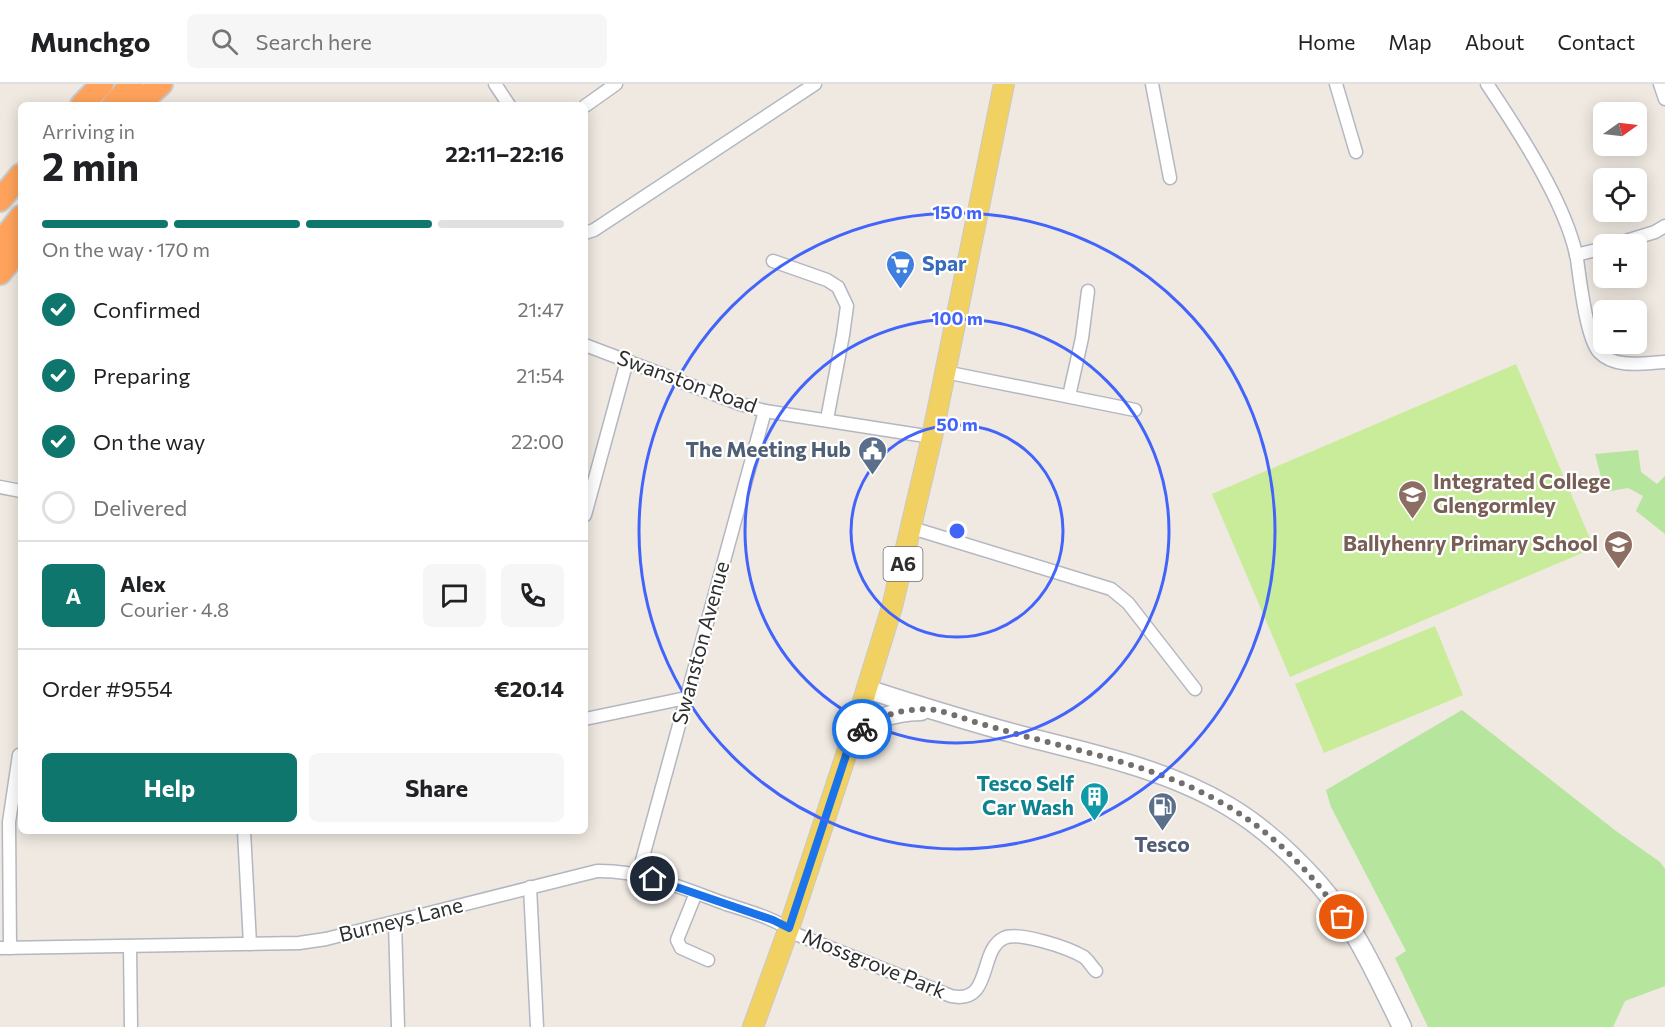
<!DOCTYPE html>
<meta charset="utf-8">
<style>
:root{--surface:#fff;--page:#f6f6f6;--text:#202124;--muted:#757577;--line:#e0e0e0;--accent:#0f766e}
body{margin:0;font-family:Commissioner,sans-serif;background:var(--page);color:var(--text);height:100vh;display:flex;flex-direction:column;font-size:22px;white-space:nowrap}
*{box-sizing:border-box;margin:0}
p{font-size:20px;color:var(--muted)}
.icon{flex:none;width:33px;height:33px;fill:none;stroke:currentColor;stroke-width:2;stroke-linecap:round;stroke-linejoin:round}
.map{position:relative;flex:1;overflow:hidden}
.drawer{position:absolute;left:18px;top:18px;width:570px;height:732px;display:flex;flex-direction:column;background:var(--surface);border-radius:9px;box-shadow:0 3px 15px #0003}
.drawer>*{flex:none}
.needle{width:39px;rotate:76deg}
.fabs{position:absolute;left:1593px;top:18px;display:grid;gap:12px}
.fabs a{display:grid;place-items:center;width:54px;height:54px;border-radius:9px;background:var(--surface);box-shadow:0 3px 15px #0003;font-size:30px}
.pin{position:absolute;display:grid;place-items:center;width:51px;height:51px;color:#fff;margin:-26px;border:3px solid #fff;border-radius:50%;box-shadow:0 2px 6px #0007}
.courier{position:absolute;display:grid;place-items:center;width:60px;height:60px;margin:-30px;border:4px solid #1a73e8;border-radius:50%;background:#fff;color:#222;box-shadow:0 2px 8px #0007}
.head em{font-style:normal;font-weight:700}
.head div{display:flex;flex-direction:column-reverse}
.head{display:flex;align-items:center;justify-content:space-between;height:102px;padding:0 24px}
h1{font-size:39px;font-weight:700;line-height:45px}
.bar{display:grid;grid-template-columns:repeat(4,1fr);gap:9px 6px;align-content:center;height:72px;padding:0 24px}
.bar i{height:8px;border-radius:4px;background:var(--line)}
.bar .current{background:var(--accent)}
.bar p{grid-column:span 4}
.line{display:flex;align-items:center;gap:15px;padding:0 24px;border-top:2px solid var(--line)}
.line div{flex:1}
.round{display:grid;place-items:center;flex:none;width:63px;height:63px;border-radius:9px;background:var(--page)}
ol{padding:0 24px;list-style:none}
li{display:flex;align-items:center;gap:18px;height:66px}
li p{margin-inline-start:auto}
li .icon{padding:6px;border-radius:50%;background:var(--accent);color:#fff;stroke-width:4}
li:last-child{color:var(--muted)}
li i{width:33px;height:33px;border:3px solid var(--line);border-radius:50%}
.cta{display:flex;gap:12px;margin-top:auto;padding:12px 24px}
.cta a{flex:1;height:69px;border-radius:9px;background:var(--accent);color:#fff;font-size:24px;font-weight:700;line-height:69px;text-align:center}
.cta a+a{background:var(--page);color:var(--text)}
header{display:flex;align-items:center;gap:36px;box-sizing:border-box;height:84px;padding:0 30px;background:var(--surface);border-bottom:2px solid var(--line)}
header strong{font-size:28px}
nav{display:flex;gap:33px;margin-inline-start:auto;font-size:21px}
.search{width:420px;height:54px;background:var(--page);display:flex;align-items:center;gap:15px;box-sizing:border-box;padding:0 21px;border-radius:9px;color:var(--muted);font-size:22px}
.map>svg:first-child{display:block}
.green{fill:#b6e59e}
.pitch{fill:#c9ec9a}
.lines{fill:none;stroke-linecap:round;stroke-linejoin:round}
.street-casing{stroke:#b4b7c1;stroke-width:15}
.secondary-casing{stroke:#b4b7c1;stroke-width:21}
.primary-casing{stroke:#c9c9c9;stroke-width:22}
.highway-casing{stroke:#c9c9c9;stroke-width:26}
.street{stroke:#fff;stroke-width:12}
.secondary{stroke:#fff;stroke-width:18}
.primary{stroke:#f2d163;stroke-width:20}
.highway{stroke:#ffa35c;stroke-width:22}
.done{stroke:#726f6d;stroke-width:6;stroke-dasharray:0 10.8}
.route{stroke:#1a73e8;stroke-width:8}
.ring{fill:none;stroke:#4264fb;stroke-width:3}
.labels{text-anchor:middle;stroke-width:4.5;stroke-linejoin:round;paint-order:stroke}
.shield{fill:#fff;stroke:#6d6d6d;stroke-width:1.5}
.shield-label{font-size:20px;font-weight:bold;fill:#2e2e2e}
.shop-label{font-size:21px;font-weight:bold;fill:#366cbe;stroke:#fff;text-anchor:start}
.street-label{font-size:21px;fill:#2e2e2e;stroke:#fff}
.service-label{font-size:21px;font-weight:bold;fill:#4e5e75;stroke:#fff;text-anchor:end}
.education-label{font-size:21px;font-weight:bold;fill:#785e54;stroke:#fff;text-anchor:start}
.culture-label{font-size:21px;font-weight:bold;fill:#0d838f;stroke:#fff;text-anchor:end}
.centre{fill:#4264fb;stroke:#fff;stroke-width:3}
.ring-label{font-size:18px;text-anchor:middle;font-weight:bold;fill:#4264fb;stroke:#fff;stroke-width:4.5;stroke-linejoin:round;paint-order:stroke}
</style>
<header>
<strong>Munchgo</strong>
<div class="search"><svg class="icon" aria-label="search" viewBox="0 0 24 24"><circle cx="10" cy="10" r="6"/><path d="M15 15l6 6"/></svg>Search here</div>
<nav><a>Home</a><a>Map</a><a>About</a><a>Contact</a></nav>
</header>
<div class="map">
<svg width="1665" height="943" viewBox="0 0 1665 943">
<rect width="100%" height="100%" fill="#efe9e1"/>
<g class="green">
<polygon points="1638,366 1641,388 1657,400 1665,392 1665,450 1636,427 1643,412 1628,404 1605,408 1595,370"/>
<polygon points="1462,626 1616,747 1660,778 1665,785 1665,902 1625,917 1613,943 1428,943 1395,874 1406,867 1331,723 1326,706"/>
</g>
<g class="pitch">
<polygon points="1516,280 1594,464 1290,593 1212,410"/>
<polygon points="1435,542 1463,611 1324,669 1295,600"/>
</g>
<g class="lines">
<defs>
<g id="street">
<polyline points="495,0 509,21"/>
<polyline points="1152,0 1170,94"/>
<polyline points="1336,0 1356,68"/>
<path d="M 1487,0 C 1518,46 1567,121 1577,175 C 1580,196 1586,253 1599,268 C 1615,285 1644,279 1665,278"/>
<polyline points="1660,0 1665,15"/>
<polyline points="585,22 616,0"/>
<polyline points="585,149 594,146 815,0"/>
<polyline points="1616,160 1655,148 1665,142"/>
<polyline points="1576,171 1604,164"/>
<polyline points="773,177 827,196 838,203 847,222 843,251 827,335"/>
<polyline points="585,261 740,320 765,327 932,353"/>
<polyline points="945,288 1135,326"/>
<polyline points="1069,312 1082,254 1088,207"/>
<polyline points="0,403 21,407"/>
<polyline points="585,431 627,277"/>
<polyline points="912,444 1111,505 1128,519 1195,605"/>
<polyline points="585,635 686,614"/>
<polyline points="244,747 250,860"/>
<polyline points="638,791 765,327"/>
<polyline points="530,803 537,943"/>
<polyline points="696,809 677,856 681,864 708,876"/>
<polyline points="395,838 398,943"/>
<polyline points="130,862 131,943"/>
<path d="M 0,864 L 299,859 L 326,855 L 597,787 C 642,786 685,805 726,820 C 751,828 777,835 798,851 L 951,912 C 993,921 978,866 1004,854 C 1019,847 1069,864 1084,873 C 1088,876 1092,883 1096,887"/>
<polyline points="10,864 9,738 19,671"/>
</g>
<g id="secondary">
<path d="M 867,605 C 919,622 971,638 1023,652 C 1093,670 1166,685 1228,722 C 1262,742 1292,770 1318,799 C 1353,838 1379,896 1402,943"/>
<path d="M 852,653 C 876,634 890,628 921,627"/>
</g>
<polyline id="primary" points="753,943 789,844 850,659 892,523 932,353 1004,0"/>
<g id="highway">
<polyline points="82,21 102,0"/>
<polyline points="113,21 132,0"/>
<polyline points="138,21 161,0"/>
<polyline points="0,116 21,91"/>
<polyline points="0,160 21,133"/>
<polyline points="0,189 21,163"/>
</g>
</defs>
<use href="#street" class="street-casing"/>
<use href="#secondary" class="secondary-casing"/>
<use href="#primary" class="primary-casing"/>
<use href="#highway" class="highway-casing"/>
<use href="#street" class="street"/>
<use href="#secondary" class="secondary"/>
<use href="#primary" class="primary"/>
<use href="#highway" class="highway"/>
</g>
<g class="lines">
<path class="done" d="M 862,645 C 882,630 909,623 935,626 C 942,627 950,630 957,632 C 974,638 992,643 1009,648 C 1083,668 1162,683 1229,723 C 1275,751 1312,789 1342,833"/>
<polyline class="route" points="653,795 773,836 789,844 852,653 862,645"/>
</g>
<g class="ring">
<circle cx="957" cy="447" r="106"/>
<circle cx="957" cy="447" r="212"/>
<circle cx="957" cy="447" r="318"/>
</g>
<defs>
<symbol id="supermarket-pin" viewBox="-11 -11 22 30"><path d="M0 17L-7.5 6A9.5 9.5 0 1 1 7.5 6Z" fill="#3f7fe0" stroke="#fff"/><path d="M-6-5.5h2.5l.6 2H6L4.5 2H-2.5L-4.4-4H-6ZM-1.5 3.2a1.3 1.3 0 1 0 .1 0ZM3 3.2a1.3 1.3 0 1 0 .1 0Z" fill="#fff"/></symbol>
<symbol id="civic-pin" viewBox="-11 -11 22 30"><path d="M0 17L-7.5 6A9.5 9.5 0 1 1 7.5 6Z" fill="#5c6f8a" stroke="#fff"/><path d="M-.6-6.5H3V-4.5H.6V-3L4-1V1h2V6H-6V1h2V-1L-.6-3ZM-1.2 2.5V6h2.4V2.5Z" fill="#fff"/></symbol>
<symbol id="school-pin" viewBox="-11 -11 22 30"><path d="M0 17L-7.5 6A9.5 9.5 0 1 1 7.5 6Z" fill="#8d6e63" stroke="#fff"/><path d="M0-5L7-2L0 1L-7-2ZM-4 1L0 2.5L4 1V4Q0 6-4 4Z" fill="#fff"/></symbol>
<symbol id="building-pin" viewBox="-11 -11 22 30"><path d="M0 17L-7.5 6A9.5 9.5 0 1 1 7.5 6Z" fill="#0f9aa8" stroke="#fff"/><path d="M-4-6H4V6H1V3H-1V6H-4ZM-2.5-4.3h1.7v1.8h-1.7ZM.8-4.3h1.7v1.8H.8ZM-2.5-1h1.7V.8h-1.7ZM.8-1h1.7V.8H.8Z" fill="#fff"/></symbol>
<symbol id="fuel-pin" viewBox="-11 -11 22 30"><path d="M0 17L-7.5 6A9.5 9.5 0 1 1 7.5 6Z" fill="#5c6f8a" stroke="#fff"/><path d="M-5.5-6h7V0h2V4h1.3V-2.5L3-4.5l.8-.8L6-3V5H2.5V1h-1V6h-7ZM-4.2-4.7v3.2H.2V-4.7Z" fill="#fff"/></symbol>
</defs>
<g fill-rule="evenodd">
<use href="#supermarket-pin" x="884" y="164" width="33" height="45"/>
<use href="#civic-pin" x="856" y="350" width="33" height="45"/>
<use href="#school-pin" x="1396" y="394" width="33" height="45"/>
<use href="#school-pin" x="1602" y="444" width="33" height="45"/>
<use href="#building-pin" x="1078" y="696" width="33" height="45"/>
<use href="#fuel-pin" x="1146" y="706" width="33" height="45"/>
</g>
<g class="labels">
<rect class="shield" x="883.5" y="463" width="39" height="34" rx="4.5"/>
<g class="shield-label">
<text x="903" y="487">A6</text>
</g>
<g class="shop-label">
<text x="922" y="187">Spar</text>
</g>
<g class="street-label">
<text transform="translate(687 298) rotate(20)" y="7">Swanston Road</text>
<text transform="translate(701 559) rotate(-75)" y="7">Swanston Avenue</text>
<text transform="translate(401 836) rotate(-14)" y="7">Burneys Lane</text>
<text transform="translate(874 880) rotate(22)" y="7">Mossgrove Park</text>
</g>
<g class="service-label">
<text x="851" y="373">The Meeting Hub</text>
<text x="1162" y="768" text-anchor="middle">Tesco</text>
</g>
<g class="education-label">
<text x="1433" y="405">Integrated College<tspan x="1433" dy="24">Glengormley</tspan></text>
<text x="1598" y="467" text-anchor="end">Ballyhenry Primary School</text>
</g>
<g class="culture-label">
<text x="1074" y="707">Tesco Self<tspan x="1074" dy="24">Car Wash</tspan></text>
</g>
</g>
<circle cx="957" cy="447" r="9" class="centre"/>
<g class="ring-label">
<text x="957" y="135">150 m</text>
<text x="957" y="241">100 m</text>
<text x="957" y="347">50 m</text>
</g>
</svg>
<div class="fabs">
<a><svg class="needle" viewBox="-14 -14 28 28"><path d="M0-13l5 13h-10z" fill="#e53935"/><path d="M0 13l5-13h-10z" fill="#757577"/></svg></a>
<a><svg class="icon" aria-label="locate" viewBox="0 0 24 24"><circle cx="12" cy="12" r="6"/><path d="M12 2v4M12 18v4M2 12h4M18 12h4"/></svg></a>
<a>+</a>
<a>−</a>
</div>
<div class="pin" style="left:1342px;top:833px;background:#ea580c"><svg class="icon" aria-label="bag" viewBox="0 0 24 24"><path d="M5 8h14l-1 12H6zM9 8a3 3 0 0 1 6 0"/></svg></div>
<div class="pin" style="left:653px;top:795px;background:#1f2937"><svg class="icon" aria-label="home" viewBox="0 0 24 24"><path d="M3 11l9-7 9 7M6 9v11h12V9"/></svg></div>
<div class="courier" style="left:862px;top:645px"><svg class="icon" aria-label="bike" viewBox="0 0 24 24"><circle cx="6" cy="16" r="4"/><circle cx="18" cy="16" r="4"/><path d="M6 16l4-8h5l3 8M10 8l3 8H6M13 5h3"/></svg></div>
<section class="drawer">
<div class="head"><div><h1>2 min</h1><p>Arriving in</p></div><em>22:11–22:16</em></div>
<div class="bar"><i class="current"></i><i class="current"></i><i class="current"></i><i></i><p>On the way · 170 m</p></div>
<ol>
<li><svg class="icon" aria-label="check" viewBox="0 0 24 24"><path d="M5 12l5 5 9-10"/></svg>Confirmed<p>21:47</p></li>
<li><svg class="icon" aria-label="check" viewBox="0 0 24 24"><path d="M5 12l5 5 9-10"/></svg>Preparing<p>21:54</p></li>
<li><svg class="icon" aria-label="check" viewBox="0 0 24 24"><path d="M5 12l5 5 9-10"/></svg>On the way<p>22:00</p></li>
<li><i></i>Delivered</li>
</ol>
<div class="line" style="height:108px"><b class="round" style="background:var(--accent);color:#fff">A</b><div><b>Alex</b><p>Courier · 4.8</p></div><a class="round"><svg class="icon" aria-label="chat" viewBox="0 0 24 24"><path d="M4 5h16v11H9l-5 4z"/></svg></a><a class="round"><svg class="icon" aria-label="phone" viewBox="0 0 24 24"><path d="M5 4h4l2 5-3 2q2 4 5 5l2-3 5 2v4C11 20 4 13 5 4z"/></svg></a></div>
<div class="line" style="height:78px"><div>Order #9554</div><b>€20.14</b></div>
<div class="cta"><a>Help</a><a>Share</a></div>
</section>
</div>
